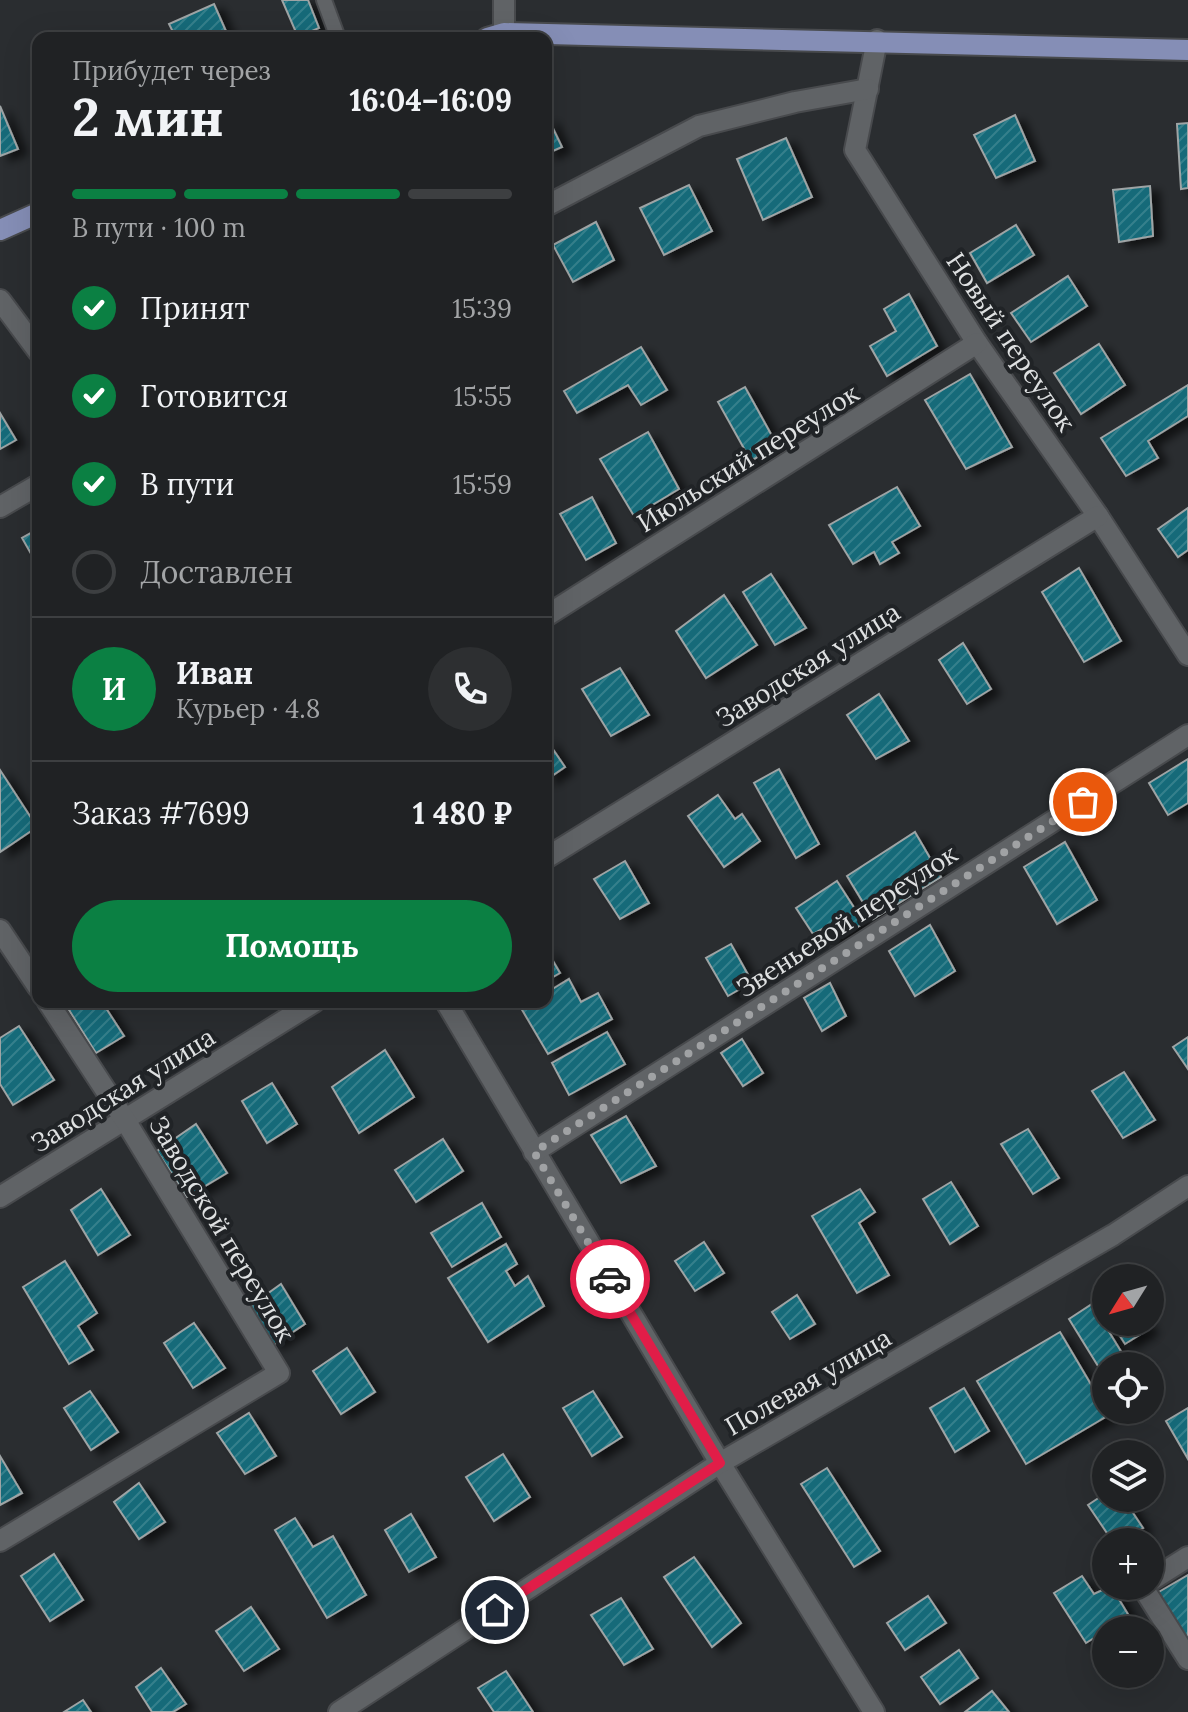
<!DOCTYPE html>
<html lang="ru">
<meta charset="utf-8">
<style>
:root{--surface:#202224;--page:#2d2f31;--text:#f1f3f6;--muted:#a2a4a6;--line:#3d3f41;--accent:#0b8043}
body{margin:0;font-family:Lora,serif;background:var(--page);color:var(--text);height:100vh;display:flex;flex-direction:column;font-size:30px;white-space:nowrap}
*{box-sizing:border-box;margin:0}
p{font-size:26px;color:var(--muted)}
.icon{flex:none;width:44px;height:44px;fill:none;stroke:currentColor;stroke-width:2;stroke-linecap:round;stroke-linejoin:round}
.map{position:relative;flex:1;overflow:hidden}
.sheet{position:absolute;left:32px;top:32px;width:520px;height:976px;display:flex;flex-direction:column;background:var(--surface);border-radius:16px;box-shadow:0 8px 32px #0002,0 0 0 2px var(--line)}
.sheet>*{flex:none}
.needle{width:52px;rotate:233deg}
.tools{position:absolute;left:1092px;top:1264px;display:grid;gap:16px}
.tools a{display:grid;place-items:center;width:72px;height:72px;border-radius:50%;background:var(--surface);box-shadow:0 8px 32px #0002,0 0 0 2px var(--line);font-size:40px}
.pin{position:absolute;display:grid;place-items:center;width:68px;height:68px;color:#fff;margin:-34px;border:4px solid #fff;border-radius:50%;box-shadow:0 2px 8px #0007}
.courier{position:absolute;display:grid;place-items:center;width:80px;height:80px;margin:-40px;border:6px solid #e11d48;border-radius:50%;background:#fff;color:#222;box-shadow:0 2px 10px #0007}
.headline em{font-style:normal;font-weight:700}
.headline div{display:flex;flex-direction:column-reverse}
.headline{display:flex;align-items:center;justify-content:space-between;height:136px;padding:0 40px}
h1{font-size:52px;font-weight:700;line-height:60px}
.bar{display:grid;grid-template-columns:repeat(4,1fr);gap:12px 8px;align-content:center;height:96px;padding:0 40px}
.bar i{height:10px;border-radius:6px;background:var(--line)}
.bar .selected{background:var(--accent)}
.bar p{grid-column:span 4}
.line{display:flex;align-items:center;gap:20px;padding:0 40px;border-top:2px solid var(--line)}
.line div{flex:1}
.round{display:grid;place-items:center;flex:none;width:84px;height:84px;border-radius:42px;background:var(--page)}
ol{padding:0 40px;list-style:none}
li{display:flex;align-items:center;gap:24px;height:88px}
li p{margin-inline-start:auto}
li .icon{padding:8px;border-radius:50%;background:var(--accent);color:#fff;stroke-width:4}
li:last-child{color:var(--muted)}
li i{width:44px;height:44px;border:4px solid var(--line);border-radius:50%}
.button{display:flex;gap:16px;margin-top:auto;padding:16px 40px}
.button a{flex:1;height:92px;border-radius:48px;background:var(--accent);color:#fff;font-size:32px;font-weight:700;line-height:92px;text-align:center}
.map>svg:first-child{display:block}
.building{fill:url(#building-hatch);stroke:#9ea4a5;stroke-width:2;filter:url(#shadow)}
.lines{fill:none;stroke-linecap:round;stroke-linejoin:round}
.service-casing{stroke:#484a4d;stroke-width:18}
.minor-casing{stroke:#484a4d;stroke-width:24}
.primary-casing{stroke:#484a4d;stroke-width:24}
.service{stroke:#606366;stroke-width:14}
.minor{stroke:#606366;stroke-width:20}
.primary{stroke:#858eb6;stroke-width:20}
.done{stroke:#a0a2a4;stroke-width:8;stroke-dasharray:0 14.4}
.route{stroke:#e11d48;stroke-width:10}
.labels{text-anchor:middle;stroke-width:8;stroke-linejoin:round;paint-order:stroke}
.street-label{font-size:26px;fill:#dfe1e2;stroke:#202326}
</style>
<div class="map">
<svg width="1188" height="1712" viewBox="0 0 1188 1712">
<defs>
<pattern id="building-hatch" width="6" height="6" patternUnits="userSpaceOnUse" patternTransform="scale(2)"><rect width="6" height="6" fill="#136b79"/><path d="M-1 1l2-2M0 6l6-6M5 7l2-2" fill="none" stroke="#35808c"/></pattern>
<filter id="shadow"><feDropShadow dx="9" dy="5" stdDeviation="4" flood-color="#0009"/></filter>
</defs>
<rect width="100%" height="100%" fill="#2a2d30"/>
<g class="building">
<polygon points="282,0 308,0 319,28 298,37"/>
<polygon points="214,4 229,38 176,38 169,24"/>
<polygon points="0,106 18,149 0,156"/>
<polygon points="1015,115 1035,161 996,178 974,135"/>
<polygon points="548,118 562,147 546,154 546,119"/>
<polygon points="1188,123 1188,188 1181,189 1177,124"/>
<polygon points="786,138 812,197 763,220 737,159"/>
<polygon points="689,185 712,231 664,255 640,208"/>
<polygon points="1150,186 1153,236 1119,242 1113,190"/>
<polygon points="596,222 614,260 573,282 553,245"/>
<polygon points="1016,225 1034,255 987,283 970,253"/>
<polygon points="1068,276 1087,306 1031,342 1011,313"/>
<polygon points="909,294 937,346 887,376 870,346 896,331 884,309"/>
<polygon points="1099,344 1125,385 1081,414 1054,373"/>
<polygon points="641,347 667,390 641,405 628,385 577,413 564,391"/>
<polygon points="970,374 1012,447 966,469 925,400"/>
<polygon points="1188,385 1188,416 1148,441 1158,458 1126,476 1101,438"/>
<polygon points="745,387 777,445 751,461 718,402"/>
<polygon points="0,413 16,440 0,449"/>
<polygon points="648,432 679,489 634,516 600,459"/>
<polygon points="897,487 920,526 892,542 899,553 880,564 874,552 853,564 829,525"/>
<polygon points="592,497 616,543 586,560 560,514"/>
<polygon points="1188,508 1188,550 1178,557 1158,529"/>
<polygon points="38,529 38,566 22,538"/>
<polygon points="1079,568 1121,641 1084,662 1042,592"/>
<polygon points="771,574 806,628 775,645 743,592"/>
<polygon points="724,595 757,645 706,678 676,631"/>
<polygon points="963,643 991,689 967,704 939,660"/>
<polygon points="620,668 649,715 611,736 582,689"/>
<polygon points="879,694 909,741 876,759 847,715"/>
<polygon points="546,739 565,767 546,780"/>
<polygon points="1188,759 1188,803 1168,815 1149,783"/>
<polygon points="779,769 819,844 796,858 754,783"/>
<polygon points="0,770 37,827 0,852"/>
<polygon points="718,795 735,819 742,814 760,841 724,867 688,816"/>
<polygon points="915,832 941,877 873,919 847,876"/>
<polygon points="1065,842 1097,900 1057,924 1024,867"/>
<polygon points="625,861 649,903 620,919 594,879"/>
<polygon points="837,881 864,923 833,942 824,928 813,934 796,908"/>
<polygon points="930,925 955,971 915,996 889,951"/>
<polygon points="731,944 752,982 728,996 706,958"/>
<polygon points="546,949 560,973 546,981"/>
<polygon points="569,979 581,1002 598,993 612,1019 548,1054 521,1008 531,1002 546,1002 546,993"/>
<polygon points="830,983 846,1016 822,1031 804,998"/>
<polygon points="64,1002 102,1002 124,1036 96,1053"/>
<polygon points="19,1026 54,1080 13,1105 0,1084 0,1038"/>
<polygon points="607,1032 625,1064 569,1095 552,1063"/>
<polygon points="1188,1037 1188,1069 1173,1047"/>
<polygon points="742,1039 763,1073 743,1086 721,1053"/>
<polygon points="385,1050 414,1097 359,1133 332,1087"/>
<polygon points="1124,1072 1155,1120 1123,1138 1092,1091"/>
<polygon points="272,1083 297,1124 267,1143 242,1101"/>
<polygon points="626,1116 656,1166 621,1183 591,1135"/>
<polygon points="196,1124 227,1173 187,1197 157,1151"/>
<polygon points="1028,1129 1059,1178 1033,1194 1001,1144"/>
<polygon points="443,1139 463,1171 416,1202 395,1170"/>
<polygon points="951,1182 978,1226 950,1244 923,1199"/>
<polygon points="101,1189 130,1235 98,1255 71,1210"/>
<polygon points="860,1189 875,1212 859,1223 889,1275 857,1293 812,1216"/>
<polygon points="482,1203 501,1237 452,1267 431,1233"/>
<polygon points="704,1242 724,1273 695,1291 675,1261"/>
<polygon points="506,1244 517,1264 506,1271 515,1286 528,1276 544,1306 488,1342 448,1278"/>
<polygon points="65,1261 97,1313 78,1326 93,1350 69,1364 23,1287"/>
<polygon points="281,1284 305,1324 273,1345 249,1307"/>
<polygon points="797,1295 815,1324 790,1339 772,1312"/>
<polygon points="1092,1304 1130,1366 1106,1366 1106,1379 1069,1319"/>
<polygon points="1111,1322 1145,1322 1149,1329 1125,1344"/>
<polygon points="194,1323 225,1368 193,1388 164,1343"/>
<polygon points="1060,1332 1109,1415 1026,1464 977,1381"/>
<polygon points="347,1348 375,1392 341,1414 313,1371"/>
<polygon points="964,1388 989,1431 955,1452 930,1408"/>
<polygon points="90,1391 118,1432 91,1450 64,1408"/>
<polygon points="593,1391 622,1437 592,1456 563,1408"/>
<polygon points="1188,1408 1188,1459 1166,1421"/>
<polygon points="249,1413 276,1456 245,1474 217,1433"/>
<polygon points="503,1454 530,1497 494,1521 466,1477"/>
<polygon points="0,1456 22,1493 0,1505"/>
<polygon points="827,1468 880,1551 854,1567 801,1484"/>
<polygon points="139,1483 165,1522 139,1539 114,1502"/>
<polygon points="1106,1493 1106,1498 1123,1498 1143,1528 1122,1542 1113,1542 1088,1505"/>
<polygon points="411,1514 436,1557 409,1572 385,1530"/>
<polygon points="295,1518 313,1547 333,1536 366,1595 327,1618 275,1530"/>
<polygon points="54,1554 83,1600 50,1621 21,1576"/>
<polygon points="694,1557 741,1623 712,1647 664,1577"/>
<polygon points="1188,1575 1188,1641 1157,1593"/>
<polygon points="1082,1576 1094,1594 1111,1586 1129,1616 1086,1643 1054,1593"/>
<polygon points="928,1596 946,1623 905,1650 887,1623"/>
<polygon points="621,1598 653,1649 624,1665 591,1615"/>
<polygon points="251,1607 279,1649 244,1671 216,1631"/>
<polygon points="959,1650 978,1678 940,1704 921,1677"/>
<polygon points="161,1668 186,1704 173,1712 152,1712 136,1687"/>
<polygon points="506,1671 533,1712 494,1712 478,1688"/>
<polygon points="992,1691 1009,1712 965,1712"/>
<polygon points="83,1700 91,1712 64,1712"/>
</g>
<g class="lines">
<defs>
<polyline id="service" points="324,0 338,38"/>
<g id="minor">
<polyline points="504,0 504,33"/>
<polyline points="877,40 855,150 977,343 1098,516 1188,655"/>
<polyline points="546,206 699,126 795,102 868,89"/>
<polyline points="0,300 38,351"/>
<polyline points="0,507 38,485"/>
<polyline points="546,616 977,343"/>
<polyline points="546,858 1098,516"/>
<polyline points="0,930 38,987"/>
<polyline points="446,1002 720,1463 874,1712"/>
<polyline points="534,1152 1188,735"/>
<polyline points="0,1197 314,1002"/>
<polyline points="0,1541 279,1373 125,1120 48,1002"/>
<polyline points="1150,1581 1188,1557"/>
<polyline points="1142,1586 1188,1659"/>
<polyline points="339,1712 720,1463 1113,1235 1188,1186"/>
</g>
<g id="primary">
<polyline points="487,38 504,33 1188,50"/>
<polyline points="0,230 38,213"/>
</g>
</defs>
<use href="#service" class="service-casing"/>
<use href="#minor" class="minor-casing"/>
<use href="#primary" class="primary-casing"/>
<use href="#service" class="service"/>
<use href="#minor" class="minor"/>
<use href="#primary" class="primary"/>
</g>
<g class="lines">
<polyline class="done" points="610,1279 534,1152 1083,802"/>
<polyline class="route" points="495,1610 720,1463 610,1279"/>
</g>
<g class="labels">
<g class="street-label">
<text transform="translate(1011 342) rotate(56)" y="9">Новый переулок</text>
<text transform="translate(748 458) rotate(-32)" y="9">Июльский переулок</text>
<text transform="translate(808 665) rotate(-32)" y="9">Заводская улица</text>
<text transform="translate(847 921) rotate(-33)" y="9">Звеньевой переулок</text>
<text transform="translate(123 1090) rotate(-32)" y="9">Заводская улица</text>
<text transform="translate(222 1229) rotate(59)" y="9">Заводской переулок</text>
<text transform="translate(808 1382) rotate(-30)" y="9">Полевая улица</text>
</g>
</g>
</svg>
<div class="tools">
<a><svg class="needle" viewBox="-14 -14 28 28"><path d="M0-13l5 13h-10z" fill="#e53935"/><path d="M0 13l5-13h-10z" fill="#a2a4a6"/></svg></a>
<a><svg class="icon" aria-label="locate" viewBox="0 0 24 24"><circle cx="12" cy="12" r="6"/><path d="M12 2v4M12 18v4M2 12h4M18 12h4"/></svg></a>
<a><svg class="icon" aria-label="layers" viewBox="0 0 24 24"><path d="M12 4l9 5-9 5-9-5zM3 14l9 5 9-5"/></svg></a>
<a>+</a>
<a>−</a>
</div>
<div class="pin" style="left:1083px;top:802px;background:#ea580c"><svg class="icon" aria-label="bag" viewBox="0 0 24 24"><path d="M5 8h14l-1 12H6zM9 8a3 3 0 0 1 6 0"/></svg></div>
<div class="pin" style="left:495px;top:1610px;background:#1f2937"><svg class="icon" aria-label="home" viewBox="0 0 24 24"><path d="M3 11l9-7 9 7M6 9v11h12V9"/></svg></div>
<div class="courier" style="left:610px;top:1279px"><svg class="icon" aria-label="car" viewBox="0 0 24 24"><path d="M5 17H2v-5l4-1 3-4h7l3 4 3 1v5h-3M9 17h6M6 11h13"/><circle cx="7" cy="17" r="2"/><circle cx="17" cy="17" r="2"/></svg></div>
<section class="sheet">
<div class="headline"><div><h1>2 мин</h1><p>Прибудет через</p></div><em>16:04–16:09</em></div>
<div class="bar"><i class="selected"></i><i class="selected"></i><i class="selected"></i><i></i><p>В пути · 100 m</p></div>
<ol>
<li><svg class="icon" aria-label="check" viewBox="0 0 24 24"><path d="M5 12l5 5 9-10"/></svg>Принят<p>15:39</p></li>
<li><svg class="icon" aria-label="check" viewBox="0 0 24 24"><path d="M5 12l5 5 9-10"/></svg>Готовится<p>15:55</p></li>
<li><svg class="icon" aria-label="check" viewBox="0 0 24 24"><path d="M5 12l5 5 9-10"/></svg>В пути<p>15:59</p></li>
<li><i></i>Доставлен</li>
</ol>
<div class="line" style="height:144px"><b class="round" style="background:var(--accent);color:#fff">И</b><div><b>Иван</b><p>Курьер · 4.8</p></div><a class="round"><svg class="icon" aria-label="phone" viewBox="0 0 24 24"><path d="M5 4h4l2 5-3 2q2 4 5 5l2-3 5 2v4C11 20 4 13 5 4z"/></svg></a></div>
<div class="line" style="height:104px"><div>Заказ #7699</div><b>1 480 ₽</b></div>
<div class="button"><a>Помощь</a></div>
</section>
</div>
